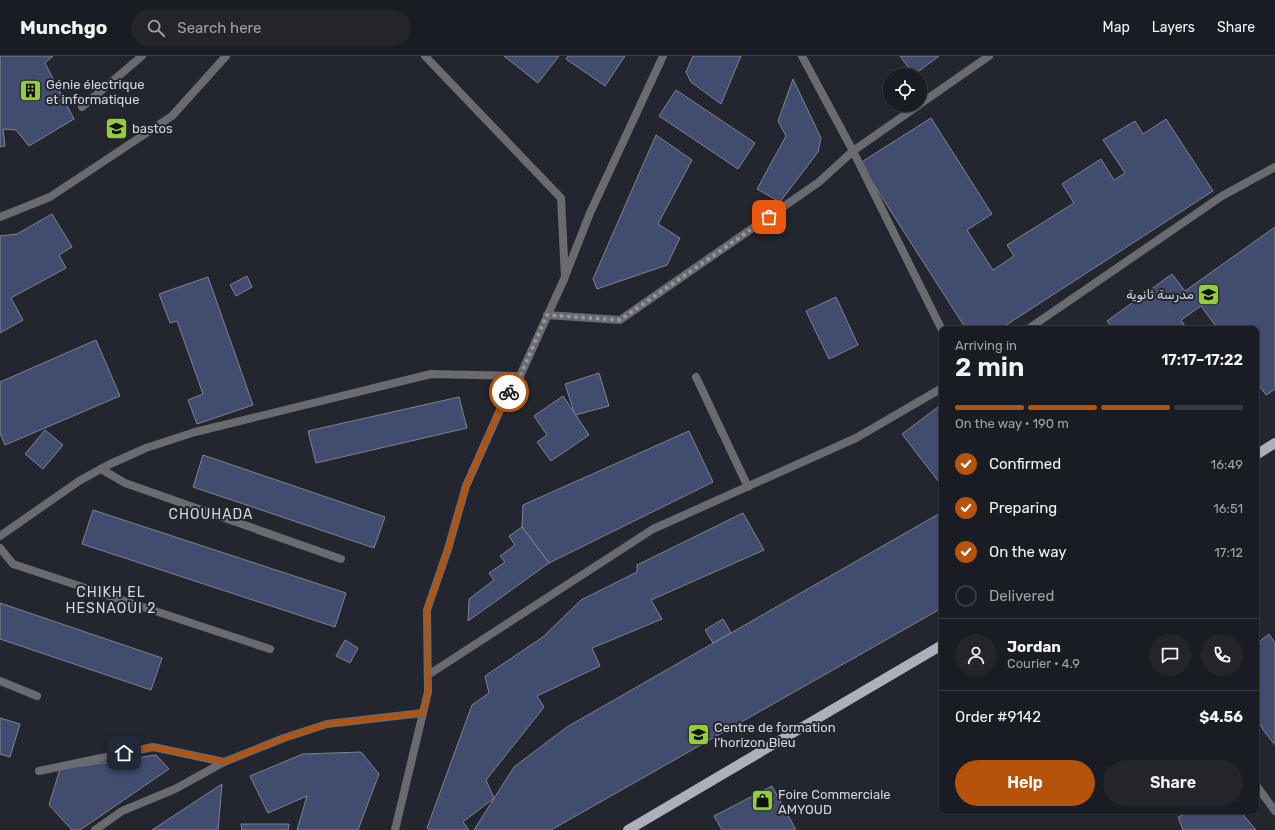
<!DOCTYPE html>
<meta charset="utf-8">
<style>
:root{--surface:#1a1c23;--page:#23252b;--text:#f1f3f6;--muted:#9fa1a6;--line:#383a41;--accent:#b45309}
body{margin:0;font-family:Rubik,"Noto Sans Arabic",sans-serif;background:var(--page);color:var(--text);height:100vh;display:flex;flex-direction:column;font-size:15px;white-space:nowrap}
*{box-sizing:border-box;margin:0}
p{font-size:13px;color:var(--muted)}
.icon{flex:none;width:22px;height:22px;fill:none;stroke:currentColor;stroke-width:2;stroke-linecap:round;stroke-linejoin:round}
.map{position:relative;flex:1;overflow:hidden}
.panel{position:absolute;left:939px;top:270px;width:320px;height:488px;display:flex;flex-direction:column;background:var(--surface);border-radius:8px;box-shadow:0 1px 3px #0004,0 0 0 1px var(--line)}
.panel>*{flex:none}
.controls{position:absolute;left:883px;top:12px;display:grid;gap:8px}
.controls a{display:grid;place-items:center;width:44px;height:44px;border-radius:50%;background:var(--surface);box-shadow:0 1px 3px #0004,0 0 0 1px var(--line);font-size:20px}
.pin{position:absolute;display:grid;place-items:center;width:34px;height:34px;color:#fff;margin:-17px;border-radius:8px;box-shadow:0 2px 6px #0006}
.courier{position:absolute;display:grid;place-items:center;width:40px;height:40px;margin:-20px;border:3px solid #b45309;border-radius:50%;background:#fff;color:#222;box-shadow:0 1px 5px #0007}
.headline em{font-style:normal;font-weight:600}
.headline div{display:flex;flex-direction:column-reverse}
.headline{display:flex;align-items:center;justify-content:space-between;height:68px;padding:0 16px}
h1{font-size:26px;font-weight:600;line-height:30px}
.bar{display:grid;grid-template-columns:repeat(4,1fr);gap:6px 4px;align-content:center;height:48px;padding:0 16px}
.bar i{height:5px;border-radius:3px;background:var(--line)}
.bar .selected{background:var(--accent)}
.bar p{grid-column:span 4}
.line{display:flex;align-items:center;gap:10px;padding:0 16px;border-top:1px solid var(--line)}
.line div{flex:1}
.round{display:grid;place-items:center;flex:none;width:42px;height:42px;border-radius:21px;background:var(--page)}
ol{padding:0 16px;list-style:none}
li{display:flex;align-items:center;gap:12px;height:44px}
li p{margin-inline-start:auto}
li .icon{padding:4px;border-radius:50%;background:var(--accent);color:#fff;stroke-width:4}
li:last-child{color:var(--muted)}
li i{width:22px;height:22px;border:2px solid var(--line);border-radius:50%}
.action{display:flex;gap:8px;margin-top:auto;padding:8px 16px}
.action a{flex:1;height:46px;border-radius:24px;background:var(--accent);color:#fff;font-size:16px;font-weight:600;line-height:46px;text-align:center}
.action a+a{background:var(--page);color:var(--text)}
header{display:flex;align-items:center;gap:24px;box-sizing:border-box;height:56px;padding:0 20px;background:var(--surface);border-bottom:1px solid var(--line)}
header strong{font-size:19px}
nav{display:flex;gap:22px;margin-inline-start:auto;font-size:14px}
.search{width:280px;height:36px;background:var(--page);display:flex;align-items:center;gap:10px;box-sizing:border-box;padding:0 14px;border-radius:22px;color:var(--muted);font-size:15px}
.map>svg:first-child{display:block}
.building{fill:#414c6f;stroke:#7f838f}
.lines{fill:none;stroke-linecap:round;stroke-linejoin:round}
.lane{stroke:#696b70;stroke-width:8}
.street{stroke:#696b70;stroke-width:8}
.primary{stroke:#adb0ba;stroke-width:10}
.done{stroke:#95989f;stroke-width:4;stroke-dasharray:0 7.2}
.route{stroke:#b45309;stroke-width:5}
.labels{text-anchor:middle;stroke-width:4;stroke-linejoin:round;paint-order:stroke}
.poi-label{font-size:13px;fill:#d3d5dc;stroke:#23262f;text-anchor:start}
.neighbourhood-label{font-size:14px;letter-spacing:1px;fill:#d3d5dc;stroke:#23262f}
</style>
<header>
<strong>Munchgo</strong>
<div class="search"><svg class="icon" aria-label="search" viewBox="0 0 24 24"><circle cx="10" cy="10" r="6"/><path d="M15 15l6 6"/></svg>Search here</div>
<nav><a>Map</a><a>Layers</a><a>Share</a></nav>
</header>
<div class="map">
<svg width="1275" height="774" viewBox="0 0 1275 774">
<rect width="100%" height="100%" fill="#23262f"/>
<g class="building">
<polygon points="0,0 53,0 45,7 74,63 29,90 16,74 3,73 5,90 0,91"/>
<polygon points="504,0 559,0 538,27"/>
<polygon points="568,0 625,0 605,30 566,3"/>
<polygon points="693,0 741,0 721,48 691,26 686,16"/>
<polygon points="900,0 939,0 914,19"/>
<polygon points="793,23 821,82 818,96 780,146 757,133 786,80 778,65"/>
<polygon points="676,34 755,87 738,113 659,60"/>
<polygon points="931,62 992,158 967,174 993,214 1014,200 1007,189 1074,147 1062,128 1101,103 1114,124 1125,117 1103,84 1135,65 1143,78 1166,63 1213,135 1000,273 966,273 860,107"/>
<polygon points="656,79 692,104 658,168 680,182 667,209 597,233 593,223"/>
<polygon points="52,158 72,191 59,199 66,212 11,242 23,264 0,277 0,180 17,178"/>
<polygon points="1275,171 1275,333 1266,339 1256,325 1256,273 1218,273 1201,250 1181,264 1187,273 1113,273 1107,265 1172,218 1185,235"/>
<polygon points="247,220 252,231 236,240 230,229"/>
<polygon points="208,221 253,349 197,368 188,344 203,338 177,265 170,267 159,238"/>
<polygon points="836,241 858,289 829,303 806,255"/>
<polygon points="96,284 120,340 5,389 0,377 0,326"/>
<polygon points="599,317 609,350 575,359 565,328"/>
<polygon points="563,340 589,379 551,405 537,386 547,379 534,360"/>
<polygon points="459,341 467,372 316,407 308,375"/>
<polygon points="942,348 942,430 902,378"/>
<polygon points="45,374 63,389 43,413 25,398"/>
<polygon points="689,375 713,426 549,507 522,471 523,449"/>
<polygon points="203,399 385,461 374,492 193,431"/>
<polygon points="93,454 346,537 335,571 82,488"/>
<polygon points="942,456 942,552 551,774 474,774 514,711 567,671"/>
<polygon points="743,457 764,494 651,544 662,563 592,592 600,610 537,640 544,651 486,724 494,742 463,766 469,774 429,774 427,772 472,649 489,637 485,620 543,581 581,544 637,516 637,509"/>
<polygon points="522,471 549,507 468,565 469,543 494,524 489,517 505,506 500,500 515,489 509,480"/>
<polygon points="0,547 162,602 151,634 0,583"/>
<polygon points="723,563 731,577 713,587 705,574"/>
<polygon points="1269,578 1275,587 1275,689 1264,675 1256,661 1256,588"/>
<polygon points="345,584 358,592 350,607 336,600"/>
<polygon points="0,662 20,668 10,701 0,698"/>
<polygon points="361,696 379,718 358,774 297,774 307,740 268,757 250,720 303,698"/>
<polygon points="156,699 169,713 80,774 72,774 49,749 60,713"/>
<polygon points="222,728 218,774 152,774"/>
<polygon points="772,730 796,774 722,774 714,760"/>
<polygon points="1191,755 1240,755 1256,774 1183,774 1178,761"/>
<polygon points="241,768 289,768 288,774 242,774"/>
</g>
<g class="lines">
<g class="lane">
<polyline points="696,321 748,431"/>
<polyline points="101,413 125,427 341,503"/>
<polyline points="0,492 13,508 270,593"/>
<polyline points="0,625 37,640"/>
<polyline points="39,715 153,691 224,706"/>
</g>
<g class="street">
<polyline points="802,0 853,95 942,274"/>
<polyline points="920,48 989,0"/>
<polyline points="82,51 142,0"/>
<polyline points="0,161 50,141 172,60 226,0"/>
<polyline points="566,218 590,157 663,0"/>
<polyline points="547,259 620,264 819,126 853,95 919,49"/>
<polyline points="1028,273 1222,140 1275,111"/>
<polyline points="0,480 79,425 108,409 146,392 195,376 431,318 520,320"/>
<polyline points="428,619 653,473 856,382 942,332"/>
<polyline points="1256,729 1275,755"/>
<polyline points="95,774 122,755 175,733 224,706 284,682 327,668 423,657"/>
<polyline points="395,774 428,636 427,554 448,493 466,430 504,345 520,320 565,221 561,142 425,0"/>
</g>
<g class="primary">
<polyline points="1256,399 1275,387"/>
<polyline points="628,774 942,589"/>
</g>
</g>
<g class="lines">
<polyline class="done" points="509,336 520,320 547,259 620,264 769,161"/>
<polyline class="route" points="124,697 153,691 224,706 284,682 327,668 423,657 428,636 427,554 448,493 466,430 504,344 509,336"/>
</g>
<defs>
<symbol id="building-square" viewBox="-11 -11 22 22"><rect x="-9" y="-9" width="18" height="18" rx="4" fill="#97cc39" stroke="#23262f"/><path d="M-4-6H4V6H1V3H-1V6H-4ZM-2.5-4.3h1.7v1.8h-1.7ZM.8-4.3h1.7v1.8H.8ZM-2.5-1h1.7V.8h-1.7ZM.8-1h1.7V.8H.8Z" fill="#111"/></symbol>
<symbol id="university-square" viewBox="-11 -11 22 22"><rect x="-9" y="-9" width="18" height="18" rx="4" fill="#97cc39" stroke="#23262f"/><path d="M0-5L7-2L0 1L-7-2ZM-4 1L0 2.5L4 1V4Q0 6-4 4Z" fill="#111"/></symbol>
<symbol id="school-square" viewBox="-11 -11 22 22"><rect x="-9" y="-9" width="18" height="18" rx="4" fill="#97cc39" stroke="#23262f"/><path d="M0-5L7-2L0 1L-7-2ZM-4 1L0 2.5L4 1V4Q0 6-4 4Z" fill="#111"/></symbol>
<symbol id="shop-square" viewBox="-11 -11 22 22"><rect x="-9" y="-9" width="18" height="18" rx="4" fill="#97cc39" stroke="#23262f"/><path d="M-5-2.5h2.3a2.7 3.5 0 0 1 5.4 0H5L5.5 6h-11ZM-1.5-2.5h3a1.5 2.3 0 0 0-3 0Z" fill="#111"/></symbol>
</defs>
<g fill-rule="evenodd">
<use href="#building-square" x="18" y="22" width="25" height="25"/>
<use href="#university-square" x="104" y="60" width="25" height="25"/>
<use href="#school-square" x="1196" y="226" width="25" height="25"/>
<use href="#university-square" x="686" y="666" width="25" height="25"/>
<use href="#shop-square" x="750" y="732" width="25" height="25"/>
</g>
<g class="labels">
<g class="poi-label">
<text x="46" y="33">Génie électrique<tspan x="46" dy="15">et informatique</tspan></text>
<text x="132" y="77">bastos</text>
<text x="1194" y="243" text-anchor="end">مدرسة ثانوية</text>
<text x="714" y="676">Centre de formation<tspan x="714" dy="15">l’horizon Bleu</tspan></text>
<text x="778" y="743">Foire Commerciale<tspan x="778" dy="15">AMYOUD</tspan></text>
</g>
<g class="neighbourhood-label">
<text x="211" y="463">CHOUHADA</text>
<text x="111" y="541">CHIKH EL<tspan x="111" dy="16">HESNAOUI 2</tspan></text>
</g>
</g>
</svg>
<div class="controls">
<a><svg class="icon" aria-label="locate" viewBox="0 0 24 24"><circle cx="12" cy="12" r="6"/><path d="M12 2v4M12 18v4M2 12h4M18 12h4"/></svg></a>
</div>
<div class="pin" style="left:769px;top:161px;background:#ea580c"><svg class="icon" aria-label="bag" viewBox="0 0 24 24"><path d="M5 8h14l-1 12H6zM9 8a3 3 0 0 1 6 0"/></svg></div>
<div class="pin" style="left:124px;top:697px;background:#1f2937"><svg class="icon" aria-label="home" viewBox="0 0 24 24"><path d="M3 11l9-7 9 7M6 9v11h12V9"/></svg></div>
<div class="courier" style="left:509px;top:336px"><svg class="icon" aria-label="bike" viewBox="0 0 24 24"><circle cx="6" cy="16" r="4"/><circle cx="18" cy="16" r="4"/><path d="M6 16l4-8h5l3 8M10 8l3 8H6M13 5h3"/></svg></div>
<section class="panel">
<div class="headline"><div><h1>2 min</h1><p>Arriving in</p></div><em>17:17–17:22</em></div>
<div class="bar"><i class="selected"></i><i class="selected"></i><i class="selected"></i><i></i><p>On the way · 190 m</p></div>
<ol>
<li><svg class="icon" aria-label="check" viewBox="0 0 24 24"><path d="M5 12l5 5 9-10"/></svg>Confirmed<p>16:49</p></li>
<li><svg class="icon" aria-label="check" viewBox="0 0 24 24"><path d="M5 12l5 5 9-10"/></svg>Preparing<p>16:51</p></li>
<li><svg class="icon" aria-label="check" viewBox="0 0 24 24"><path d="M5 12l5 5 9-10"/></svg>On the way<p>17:12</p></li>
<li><i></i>Delivered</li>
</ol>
<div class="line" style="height:72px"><a class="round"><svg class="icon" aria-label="person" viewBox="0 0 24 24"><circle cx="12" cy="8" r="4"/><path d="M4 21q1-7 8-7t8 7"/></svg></a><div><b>Jordan</b><p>Courier · 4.9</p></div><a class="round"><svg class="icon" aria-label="chat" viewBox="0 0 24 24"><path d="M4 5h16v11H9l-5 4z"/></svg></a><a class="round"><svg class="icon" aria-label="phone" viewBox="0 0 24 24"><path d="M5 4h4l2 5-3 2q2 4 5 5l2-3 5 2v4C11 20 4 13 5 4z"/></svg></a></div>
<div class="line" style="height:52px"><div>Order #9142</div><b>$4.56</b></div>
<div class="action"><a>Help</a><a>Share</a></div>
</section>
</div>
